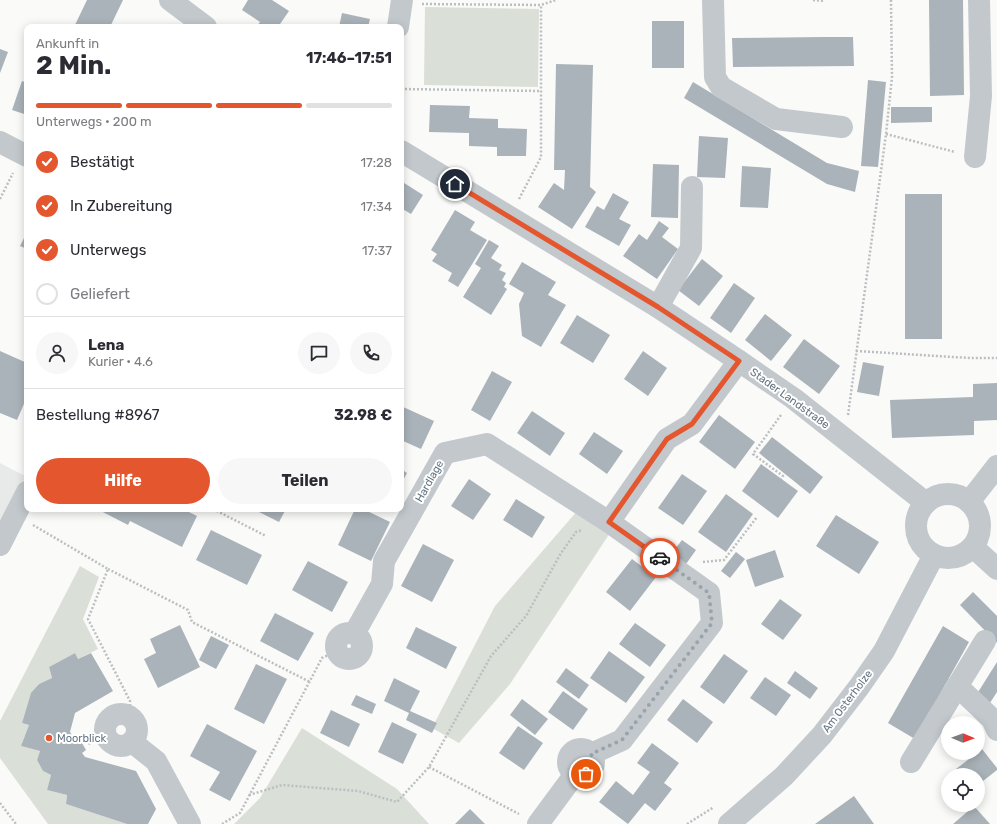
<!DOCTYPE html>
<html lang="de">
<meta charset="utf-8">
<style>
:root{--surface:#fff;--page:#f7f7f7;--text:#2b2b33;--muted:#7c7c81;--line:#e1e1e2;--accent:#e4572e}
body{margin:0;font-family:Rubik,sans-serif;background:var(--page);color:var(--text);height:100vh;display:flex;flex-direction:column;font-size:15px;white-space:nowrap}
*{box-sizing:border-box;margin:0}
p{font-size:13px;color:var(--muted)}
.icon{flex:none;width:22px;height:22px;fill:none;stroke:currentColor;stroke-width:2;stroke-linecap:round;stroke-linejoin:round}
.map{position:relative;flex:1;overflow:hidden}
.panel{position:absolute;left:24px;top:24px;width:380px;height:488px;display:flex;flex-direction:column;background:var(--surface);border-radius:8px;box-shadow:0 2px 10px #0003}
.panel>*{flex:none}
.needle{width:26px;rotate:91deg}
.controls{position:absolute;left:941px;top:716px;display:grid;gap:8px}
.controls a{display:grid;place-items:center;width:44px;height:44px;border-radius:50%;background:var(--surface);box-shadow:0 2px 10px #0003;font-size:20px}
.pin{position:absolute;display:grid;place-items:center;width:34px;height:34px;color:#fff;margin:-17px;border:2px solid #fff;border-radius:50%;box-shadow:0 1px 4px #0007}
.courier{position:absolute;display:grid;place-items:center;width:40px;height:40px;margin:-20px;border:3px solid #e4572e;border-radius:50%;background:#fff;color:#222;box-shadow:0 1px 5px #0007}
.head em{font-style:normal;font-weight:700}
.head div{display:flex;flex-direction:column-reverse}
.head{display:flex;align-items:center;justify-content:space-between;height:68px;padding:0 12px}
h1{font-size:26px;font-weight:700;line-height:30px}
.bar{display:grid;grid-template-columns:repeat(4,1fr);gap:6px 4px;align-content:center;height:48px;padding:0 12px}
.bar i{height:5px;border-radius:3px;background:var(--line)}
.bar .on{background:var(--accent)}
.bar p{grid-column:span 4}
.line{display:flex;align-items:center;gap:10px;padding:0 12px;border-top:1px solid var(--line)}
.line div{flex:1}
.round{display:grid;place-items:center;flex:none;width:42px;height:42px;border-radius:21px;background:var(--page)}
ol{padding:0 12px;list-style:none}
li{display:flex;align-items:center;gap:12px;height:44px}
li p{margin-inline-start:auto}
li .icon{padding:4px;border-radius:50%;background:var(--accent);color:#fff;stroke-width:4}
li:last-child{color:var(--muted)}
li i{width:22px;height:22px;border:2px solid var(--line);border-radius:50%}
.primary-button{display:flex;gap:8px;margin-top:auto;padding:8px 12px}
.primary-button a{flex:1;height:46px;border-radius:24px;background:var(--accent);color:#fff;font-size:16px;font-weight:700;line-height:46px;text-align:center}
.primary-button a+a{background:var(--page);color:var(--text)}
.map>svg:first-child{display:block}
.built{fill:#e8e9e9}
.green{fill:#dadfd7}
.building{fill:#aab3b9}
.lines{fill:none;stroke-linecap:round;stroke-linejoin:round}
.path{stroke:#bbbfc2;stroke-width:2.5;stroke-dasharray:2 2;stroke-linecap:butt}
.minor{stroke:#c3c8cc;stroke-width:22}
.done{stroke:#99a4ac;stroke-width:4;stroke-dasharray:0 7.2}
.route{stroke:#e4572e;stroke-width:5}
.poi-dot{fill:#e4572e;stroke:#fff;stroke-width:1.5}
.labels{text-anchor:middle;stroke-width:4;stroke-linejoin:round;paint-order:stroke}
.street-label{font-size:11px;fill:#657683;stroke:#fff}
.poi-label{font-size:11px;fill:#657683;stroke:#fff;text-anchor:start}
</style>
<div class="map">
<svg width="997" height="824" viewBox="0 0 997 824">
<rect width="100%" height="100%" fill="#fafaf8"/>
<polygon class="built" points="0,463 27,477 27,489 0,537"/>
<g class="green">
<polygon points="425,7 539,9 538,87 424,85"/>
<polygon points="578,510 610,533 510,684 459,743 432,728 495,606"/>
<polygon points="80,566 99,577 83,619 98,649 78,659 75,653 49,667 52,678 39,684 31,694 22,723 29,725 21,746 40,751 37,760 43,771 51,775 47,790 67,795 66,804 127,824 48,824 0,758 0,721"/>
<polygon points="302,728 397,789 429,824 234,824 260,798"/>
</g>
<g class="building">
<polygon points="87,0 123,0 110,27 74,27"/>
<polygon points="248,0 272,0 289,11 278,27 258,27 257,26 260,22 242,10"/>
<polygon points="929,0 963,0 964,95 930,96"/>
<polygon points="342,13 370,19 368,27 339,27"/>
<rect x="652" y="21" width="32" height="47"/>
<polygon points="823,37 853,37 854,66 733,67 732,38"/>
<polygon points="0,49 8,52 0,73"/>
<polygon points="556,64 593,65 590,187 596,192 572,229 538,207 554,183 564,190 565,170 554,170"/>
<polygon points="868,80 886,82 878,167 861,166"/>
<polygon points="22,81 27,83 27,115 12,110"/>
<polygon points="693,82 827,163 859,171 855,192 827,184 684,98"/>
<polygon points="430,105 470,106 469,118 498,119 498,128 527,129 526,156 497,156 497,147 469,146 469,133 429,132"/>
<polygon points="891,107 932,107 932,122 891,123"/>
<polygon points="699,136 728,138 725,178 697,177"/>
<polygon points="653,164 679,165 678,218 651,217"/>
<polygon points="742,166 771,168 768,208 740,207"/>
<polygon points="401,181 423,195 411,214 401,208"/>
<polygon points="613,193 629,202 619,219 631,225 619,246 585,227 597,206 604,210"/>
<rect x="905" y="194" width="37" height="145"/>
<polygon points="455,210 475,222 470,230 487,240 458,287 448,281 452,273 432,261 437,254 431,250"/>
<polygon points="659,221 669,228 662,237 678,249 657,279 623,256 639,234 647,240"/>
<polygon points="27,232 27,249 20,246"/>
<polygon points="489,240 499,246 491,258 502,265 499,270 506,273 502,280 506,283 504,287 507,289 491,315 463,297 481,268 475,264"/>
<polygon points="702,259 723,276 699,306 678,290"/>
<polygon points="522,262 556,282 548,295 566,305 541,347 522,336 519,304 524,293 509,284"/>
<polygon points="734,283 755,298 731,333 710,318"/>
<polygon points="765,314 792,335 771,361 745,340"/>
<polygon points="577,315 610,335 593,363 560,343"/>
<polygon points="804,339 840,366 819,394 783,367"/>
<polygon points="0,351 27,363 27,397 17,420 0,413"/>
<polygon points="643,351 667,368 648,396 624,379"/>
<polygon points="863,362 884,366 879,396 857,392"/>
<polygon points="492,371 512,382 490,421 471,410"/>
<polygon points="997,383 997,420 974,421 974,435 892,438 890,400 973,397 973,384"/>
<polygon points="401,406 434,421 421,449 401,440"/>
<polygon points="532,411 565,433 550,456 517,433"/>
<polygon points="719,415 755,442 735,469 699,442"/>
<polygon points="594,432 623,451 607,474 579,454"/>
<polygon points="772,437 823,477 810,494 759,453"/>
<polygon points="761,464 798,491 778,518 742,491"/>
<polygon points="401,469 407,473 401,484"/>
<polygon points="682,474 707,491 683,525 658,508"/>
<polygon points="469,479 491,494 473,520 451,506"/>
<polygon points="726,494 753,514 726,552 698,532"/>
<polygon points="516,499 545,517 532,538 503,520"/>
<polygon points="97,509 183,509 197,516 182,547 130,521 128,525"/>
<polygon points="253,509 286,509 279,522"/>
<polygon points="355,509 363,509 390,522 371,561 338,545"/>
<polygon points="836,515 879,542 859,574 816,546"/>
<polygon points="211,530 262,555 247,585 196,560"/>
<polygon points="682,540 696,550 686,564 672,553"/>
<polygon points="423,544 454,560 432,602 401,586"/>
<polygon points="775,550 784,577 755,587 746,560"/>
<polygon points="736,552 745,559 730,578 721,571"/>
<polygon points="632,559 656,577 630,611 606,592"/>
<polygon points="308,561 348,582 332,612 292,590"/>
<polygon points="973,592 997,616 997,643 960,605"/>
<polygon points="780,599 802,615 783,640 761,624"/>
<polygon points="275,613 314,633 298,661 260,641"/>
<polygon points="635,623 666,645 650,667 619,644"/>
<polygon points="180,625 200,667 158,688 144,659 156,653 150,639"/>
<polygon points="943,626 969,642 915,739 888,723"/>
<polygon points="416,627 457,647 446,669 406,648"/>
<polygon points="211,636 229,645 216,669 199,660"/>
<polygon points="609,651 645,677 626,703 590,678"/>
<polygon points="75,653 78,659 91,653 113,691 75,713 70,732 74,739 79,737 82,743 86,750 82,753 85,757 136,771 156,809 148,824 127,824 66,804 67,795 47,790 51,775 43,771 37,760 40,751 21,746 29,725 22,723 31,693 39,684 52,678 49,667"/>
<polygon points="724,654 748,671 724,704 700,687"/>
<polygon points="997,662 997,692 988,706 975,697"/>
<polygon points="256,664 287,679 264,724 234,709"/>
<polygon points="566,668 589,685 579,699 556,682"/>
<polygon points="795,671 818,688 810,699 787,683"/>
<polygon points="765,677 791,695 776,716 750,698"/>
<polygon points="394,678 420,691 410,711 437,723 432,733 406,720 409,713 384,701"/>
<polygon points="563,691 588,709 573,730 548,712"/>
<polygon points="356,695 376,704 372,714 351,705"/>
<polygon points="522,699 548,719 535,735 510,715"/>
<polygon points="683,699 713,722 697,743 667,720"/>
<polygon points="331,710 360,724 349,747 320,733"/>
<polygon points="392,722 417,734 403,764 378,752"/>
<polygon points="207,724 257,751 230,801 209,790 220,772 190,756"/>
<polygon points="518,726 543,743 524,770 499,753"/>
<polygon points="93,733 97,740 89,745 84,737"/>
<polygon points="652,743 679,763 664,783 672,789 655,811 645,803 628,824 599,802 616,781 633,795 650,772 637,763"/>
<polygon points="982,749 997,768 997,770 978,785 978,775 960,775 956,769"/>
<polygon points="854,796 874,824 815,824"/>
<polygon points="974,806 990,824 953,824"/>
<polygon points="470,809 485,824 455,824"/>
</g>
<g class="lines">
<g class="path">
<polyline points="813,0 825,1"/>
<polyline points="422,4 541,5 556,0"/>
<polyline points="401,89 541,91"/>
<polyline points="886,134 955,152"/>
<polyline points="0,199 13,173"/>
<polyline points="519,199 541,157 541,5"/>
<polyline points="856,351 970,358 997,358"/>
<polyline points="781,415 753,454 783,476 781,479"/>
<polyline points="848,415 886,134 892,77 891,0"/>
<polyline points="213,509 266,536"/>
<polyline points="33,525 108,569 88,619 130,701 130,716"/>
<polyline points="703,562 724,560 757,517"/>
<polyline points="108,569 188,610 192,622 310,682"/>
<polyline points="429,767 519,814"/>
<polyline points="249,795 282,785 358,791 397,802 429,767 491,656 526,616 561,553 576,532 582,530"/>
<polyline points="0,803 16,824"/>
<polyline points="222,824 240,813 322,658 337,651"/>
<polyline points="687,824 714,807"/>
</g>
<g class="minor">
<polyline points="170,0 206,27"/>
<polyline points="713,0 715,77 721,87 776,119 842,127"/>
<polyline points="398,27 402,0"/>
<polyline points="0,142 27,156"/>
<polyline points="401,151 658,307 739,361 793,398 926,503"/>
<polyline points="975,157 981,96 979,0"/>
<polyline points="658,307 691,248 692,187"/>
<circle cx="948" cy="526" r="32"/>
<polyline points="969,502 997,466"/>
<polyline points="0,545 27,492"/>
<polyline points="973,547 997,569"/>
<circle cx="349" cy="646" r="13"/>
<polyline points="354,634 382,584 384,561 445,453 487,444 609,522"/>
<polyline points="957,686 992,719 997,730"/>
<circle cx="121" cy="730" r="16"/>
<polyline points="132,742 156,761 190,824"/>
<circle cx="581" cy="762" r="13"/>
<polyline points="591,754 622,740 712,623 709,593 609,522 667,439 692,424 739,361"/>
<polyline points="911,762 985,641"/>
<polyline points="538,824 575,774"/>
<polyline points="729,824 784,776 822,735 859,687 884,651 934,555"/>
</g>
</g>
<g class="lines">
<path class="done" d="M 586,774 C 593,769 595,762 591,754 L 622,740 L 712,623 L 709,593 L 660,558"/>
<polyline class="route" points="455,184 658,307 739,361 692,424 667,439 609,522 660,558"/>
</g>
<circle class="poi-dot" cx="49" cy="738" r="4"/>
<g class="labels">
<g class="street-label">
<text transform="translate(790 398) rotate(36)" y="4">Stader Landstraße</text>
<text transform="translate(429 481) rotate(-61)" y="4">Hardlage</text>
<text transform="translate(847 701) rotate(-53)" y="4">Am Osterholze</text>
</g>
<g class="poi-label">
<text x="57" y="742">Moorblick</text>
</g>
</g>
</svg>
<div class="controls">
<a><svg class="needle" viewBox="-14 -14 28 28"><path d="M0-13l5 13h-10z" fill="#e53935"/><path d="M0 13l5-13h-10z" fill="#7c7c81"/></svg></a>
<a><svg class="icon" aria-label="locate" viewBox="0 0 24 24"><circle cx="12" cy="12" r="6"/><path d="M12 2v4M12 18v4M2 12h4M18 12h4"/></svg></a>
</div>
<div class="pin" style="left:586px;top:774px;background:#ea580c"><svg class="icon" aria-label="bag" viewBox="0 0 24 24"><path d="M5 8h14l-1 12H6zM9 8a3 3 0 0 1 6 0"/></svg></div>
<div class="pin" style="left:455px;top:184px;background:#1f2937"><svg class="icon" aria-label="home" viewBox="0 0 24 24"><path d="M3 11l9-7 9 7M6 9v11h12V9"/></svg></div>
<div class="courier" style="left:660px;top:558px"><svg class="icon" aria-label="car" viewBox="0 0 24 24"><path d="M5 17H2v-5l4-1 3-4h7l3 4 3 1v5h-3M9 17h6M6 11h13"/><circle cx="7" cy="17" r="2"/><circle cx="17" cy="17" r="2"/></svg></div>
<section class="panel">
<div class="head"><div><h1>2 Min.</h1><p>Ankunft in</p></div><em>17:46–17:51</em></div>
<div class="bar"><i class="on"></i><i class="on"></i><i class="on"></i><i></i><p>Unterwegs · 200 m</p></div>
<ol>
<li><svg class="icon" aria-label="check" viewBox="0 0 24 24"><path d="M5 12l5 5 9-10"/></svg>Bestätigt<p>17:28</p></li>
<li><svg class="icon" aria-label="check" viewBox="0 0 24 24"><path d="M5 12l5 5 9-10"/></svg>In Zubereitung<p>17:34</p></li>
<li><svg class="icon" aria-label="check" viewBox="0 0 24 24"><path d="M5 12l5 5 9-10"/></svg>Unterwegs<p>17:37</p></li>
<li><i></i>Geliefert</li>
</ol>
<div class="line" style="height:72px"><a class="round"><svg class="icon" aria-label="person" viewBox="0 0 24 24"><circle cx="12" cy="8" r="4"/><path d="M4 21q1-7 8-7t8 7"/></svg></a><div><b>Lena</b><p>Kurier · 4.6</p></div><a class="round"><svg class="icon" aria-label="chat" viewBox="0 0 24 24"><path d="M4 5h16v11H9l-5 4z"/></svg></a><a class="round"><svg class="icon" aria-label="phone" viewBox="0 0 24 24"><path d="M5 4h4l2 5-3 2q2 4 5 5l2-3 5 2v4C11 20 4 13 5 4z"/></svg></a></div>
<div class="line" style="height:52px"><div>Bestellung #8967</div><b>32.98 €</b></div>
<div class="primary-button"><a>Hilfe</a><a>Teilen</a></div>
</section>
</div>
